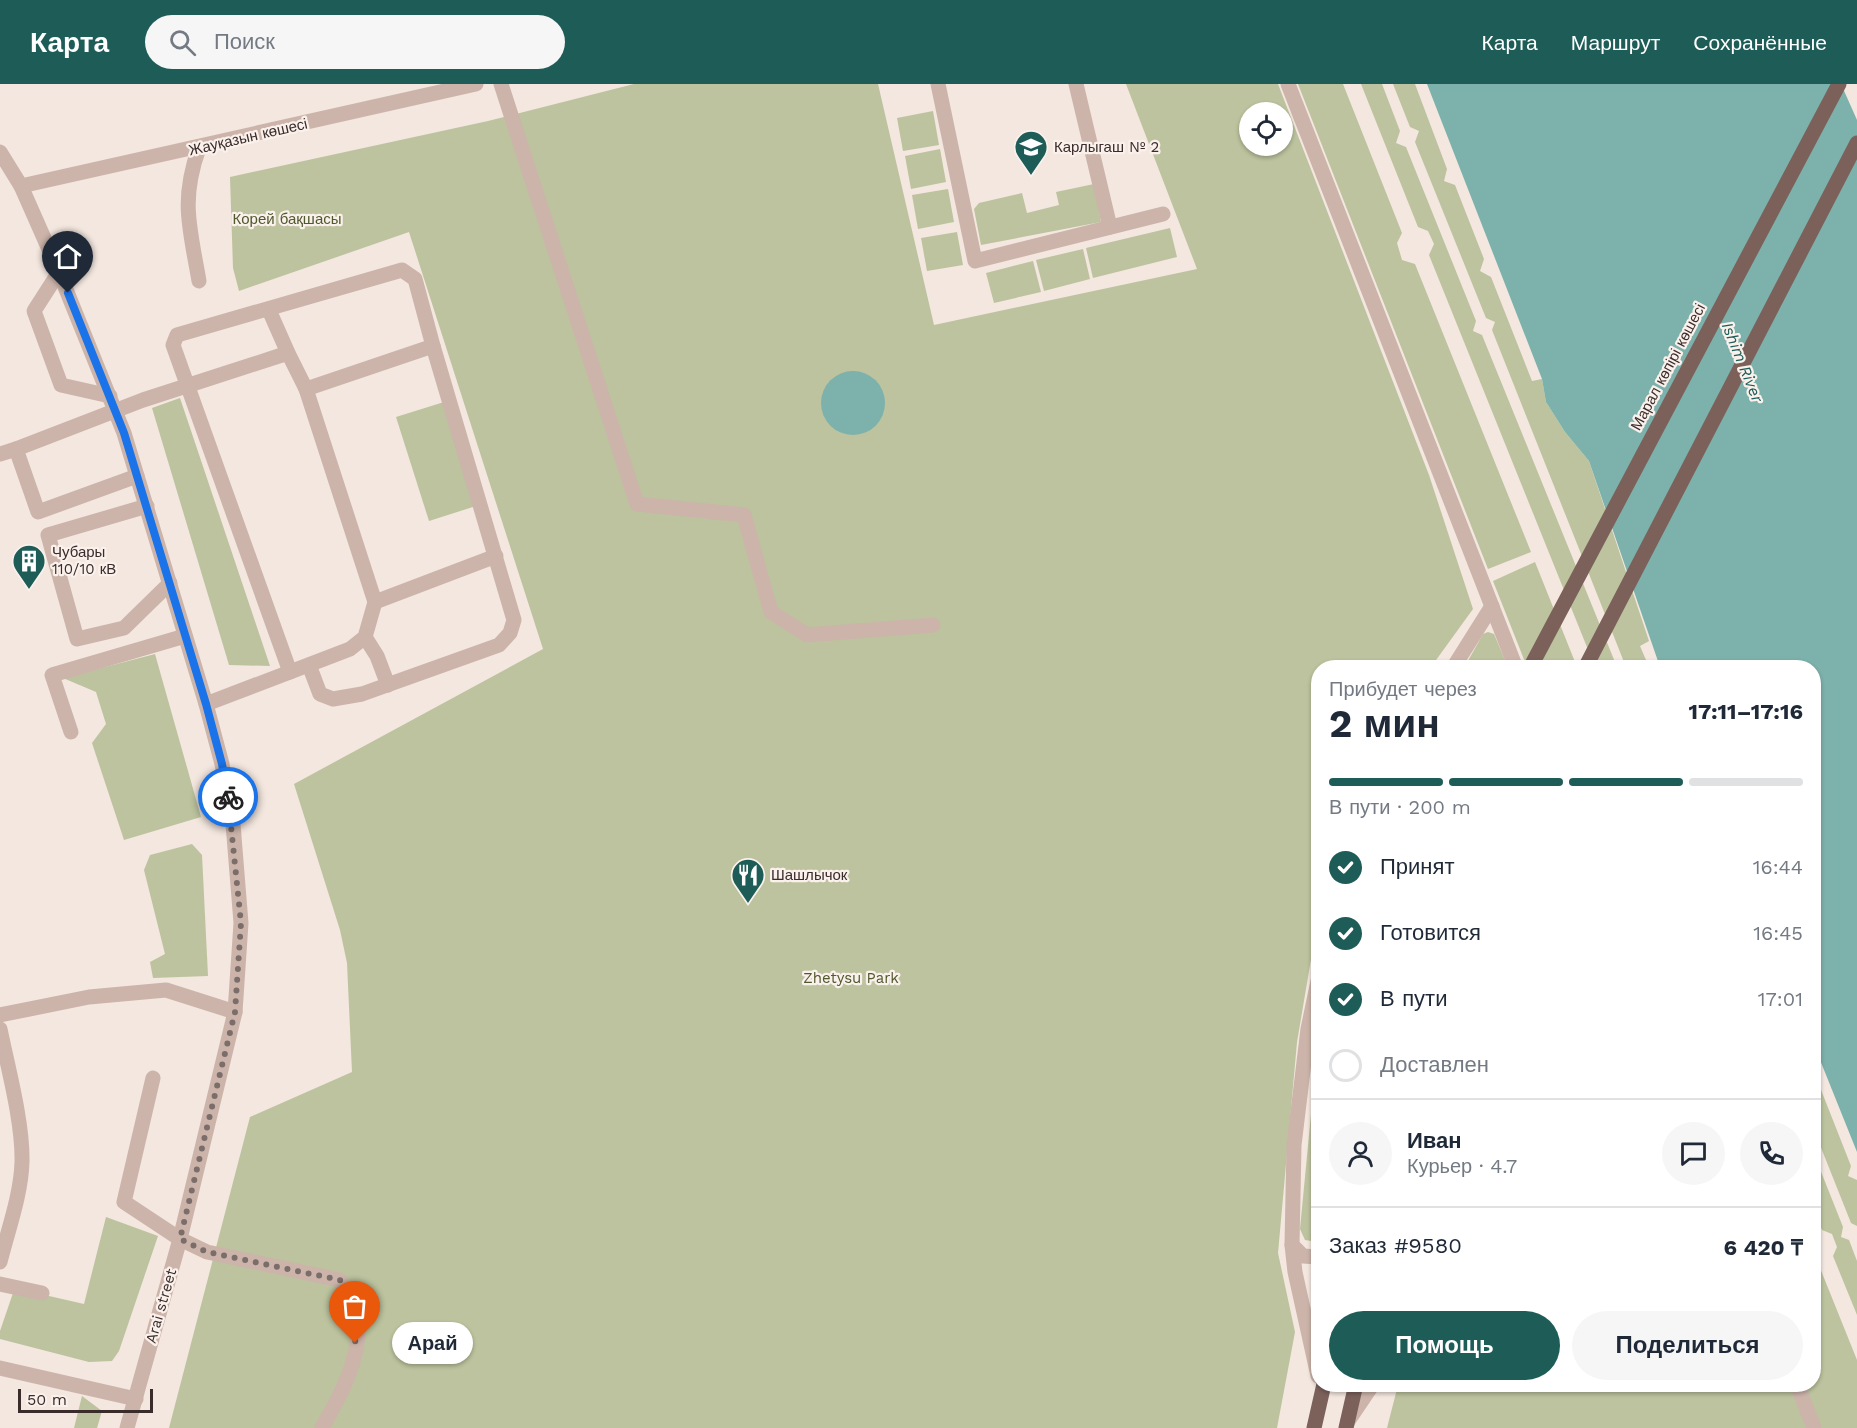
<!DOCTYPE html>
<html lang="ru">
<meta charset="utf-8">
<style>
:root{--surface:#fff;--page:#f6f6f7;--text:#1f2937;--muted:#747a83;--line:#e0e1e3;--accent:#1e5d57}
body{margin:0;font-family:"Work Sans",sans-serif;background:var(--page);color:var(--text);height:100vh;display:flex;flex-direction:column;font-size:22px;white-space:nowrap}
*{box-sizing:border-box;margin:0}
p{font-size:20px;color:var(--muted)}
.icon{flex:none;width:33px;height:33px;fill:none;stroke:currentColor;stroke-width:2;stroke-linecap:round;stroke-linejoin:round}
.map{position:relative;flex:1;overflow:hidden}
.sheet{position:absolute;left:1311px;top:576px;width:510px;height:732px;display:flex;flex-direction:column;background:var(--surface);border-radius:24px;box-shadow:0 2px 4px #0004}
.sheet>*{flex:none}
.controls{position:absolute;left:1239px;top:18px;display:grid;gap:12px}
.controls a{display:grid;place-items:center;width:54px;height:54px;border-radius:50%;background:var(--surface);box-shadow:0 2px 4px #0004;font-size:30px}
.scale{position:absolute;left:18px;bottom:15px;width:135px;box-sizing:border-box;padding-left:6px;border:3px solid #3a2c2a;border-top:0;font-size:16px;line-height:21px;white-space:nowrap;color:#3a2c2a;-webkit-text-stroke:4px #fbf1ec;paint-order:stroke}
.pin{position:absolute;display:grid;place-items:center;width:51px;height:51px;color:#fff;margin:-62px -26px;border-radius:50% 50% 50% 0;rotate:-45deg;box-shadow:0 0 6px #0007}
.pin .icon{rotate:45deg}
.courier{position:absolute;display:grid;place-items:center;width:60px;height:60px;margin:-30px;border:4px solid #1a73e8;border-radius:50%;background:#fff;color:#222;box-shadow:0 2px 8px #0007}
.bubble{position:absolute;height:42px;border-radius:21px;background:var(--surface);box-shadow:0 2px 4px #0004;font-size:20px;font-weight:700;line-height:42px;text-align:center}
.summary em{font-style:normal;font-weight:700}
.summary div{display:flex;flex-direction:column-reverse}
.summary{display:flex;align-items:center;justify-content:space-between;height:102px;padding:0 18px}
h1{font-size:39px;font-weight:700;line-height:45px}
.bar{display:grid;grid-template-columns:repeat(4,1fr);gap:9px 6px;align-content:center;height:72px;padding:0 18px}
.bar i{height:8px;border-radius:4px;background:var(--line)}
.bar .active{background:var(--accent)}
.bar p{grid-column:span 4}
.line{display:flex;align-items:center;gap:15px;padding:0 18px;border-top:2px solid var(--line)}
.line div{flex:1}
.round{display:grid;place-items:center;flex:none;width:63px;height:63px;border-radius:32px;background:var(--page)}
ol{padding:0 18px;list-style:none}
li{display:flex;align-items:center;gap:18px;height:66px}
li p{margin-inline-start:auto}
li .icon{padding:6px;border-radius:50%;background:var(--accent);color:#fff;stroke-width:4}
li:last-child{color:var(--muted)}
li i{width:33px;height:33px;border:3px solid var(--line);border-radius:50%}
.button{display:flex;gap:12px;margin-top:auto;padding:12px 18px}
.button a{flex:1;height:69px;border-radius:36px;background:var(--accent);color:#fff;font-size:24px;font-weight:700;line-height:69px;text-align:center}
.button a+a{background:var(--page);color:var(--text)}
header{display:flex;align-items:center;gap:36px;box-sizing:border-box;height:84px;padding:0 30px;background:var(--accent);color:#fff}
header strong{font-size:28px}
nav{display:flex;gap:33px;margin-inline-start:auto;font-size:21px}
.search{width:420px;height:54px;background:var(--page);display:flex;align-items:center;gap:15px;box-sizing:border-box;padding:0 21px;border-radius:33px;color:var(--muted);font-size:22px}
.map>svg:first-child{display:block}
.green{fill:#bcc39e;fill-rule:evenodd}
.water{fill:#7db1ac}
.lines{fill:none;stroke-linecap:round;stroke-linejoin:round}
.minor{stroke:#ccb4aa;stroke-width:15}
.major{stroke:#7c615b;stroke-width:15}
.done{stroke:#7b6d69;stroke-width:6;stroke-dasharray:0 10.8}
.route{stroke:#1a73e8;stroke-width:8}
.labels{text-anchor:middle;stroke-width:4.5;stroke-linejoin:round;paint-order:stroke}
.street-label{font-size:15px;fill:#3a2c2a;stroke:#fbf1ec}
.poi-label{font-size:15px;fill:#3a2c2a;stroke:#fbf1ec;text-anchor:start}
.park-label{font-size:15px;fill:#4f592d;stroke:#fbf1ec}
.water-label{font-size:16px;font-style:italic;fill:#1e5d57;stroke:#fbf1ec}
</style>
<header>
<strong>Карта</strong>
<div class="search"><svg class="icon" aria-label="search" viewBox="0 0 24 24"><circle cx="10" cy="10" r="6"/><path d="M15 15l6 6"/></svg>Поиск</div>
<nav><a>Карта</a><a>Маршрут</a><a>Сохранённые</a></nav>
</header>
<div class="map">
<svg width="1857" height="1344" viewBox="0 0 1857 1344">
<rect width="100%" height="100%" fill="#f3e7df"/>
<g class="green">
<path d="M 634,0 L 878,0 L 934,241 L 1197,185 L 1126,0 L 1278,0 L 1429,391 L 1473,525 L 1431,583 L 1318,584 L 1318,834 L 1297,958 L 1278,1169 L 1295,1248 L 1277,1344 L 169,1344 L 250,1033 L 352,988 L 347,879 L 340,846 L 294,700 L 543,565 L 409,148 L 239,207 L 233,184 L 230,93 L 488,37 ZM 1250,28 L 1282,28 L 1282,62 L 1250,62 Z"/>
<polygon points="1298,0 1343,0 1402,149 1397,159 1402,176 1415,180 1531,468 1488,485"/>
<polygon points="1361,0 1382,0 1400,47 1396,59 1406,63 1476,237 1473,247 1482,251 1617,583 1595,583 1429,171 1434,160 1428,147 1418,143"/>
<polygon points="1393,0 1415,0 1447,85 1444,97 1455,101 1484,175 1480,187 1491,193 1532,297 1542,295 1546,318 1565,348 1589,377 1649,557 1640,562 1649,583 1626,583 1492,246 1495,238 1486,234 1415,58 1419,47 1410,43"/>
<polygon points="933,27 939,61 903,67 897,34"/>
<polygon points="940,65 946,98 911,105 905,72"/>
<polygon points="1094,100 1101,138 981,161 974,125 979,119 1022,109 1027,129 1059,121 1056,108"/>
<polygon points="948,105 954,138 918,145 912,111"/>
<polygon points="1170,144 1177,173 1093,194 1086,164"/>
<polygon points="957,148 963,181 927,187 921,154"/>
<polygon points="1083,165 1090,195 1044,207 1036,176"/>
<polygon points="1033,177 1041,208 994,219 986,189"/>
<polygon points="180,314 270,582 229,581 152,324"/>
<polygon points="444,318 476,422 429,437 396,333"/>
<polygon points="1535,478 1577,583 1527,583 1493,497"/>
<polygon points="1488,548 1494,550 1508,583 1464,584 1483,550"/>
<polygon points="155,570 201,733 124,756 92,659 106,640 96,608 63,594"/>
<polygon points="192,760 202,771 208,892 153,894 150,878 165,870 144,786 150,771"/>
<polygon points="1318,957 1318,1148 1317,1158 1305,1156 1300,1145"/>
<polygon points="1814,988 1851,1082 1848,1092 1857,1096 1857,1142 1851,1139 1814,1046"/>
<polygon points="1814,1070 1843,1143 1841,1153 1849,1156 1857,1177 1857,1231 1833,1172 1837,1163 1832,1150 1822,1146 1814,1126"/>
<polygon points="106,1133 158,1152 119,1267 112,1277 89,1278 0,1255 0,1247 13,1209 49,1212 84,1220"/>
<polygon points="1814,1169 1857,1276 1857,1344 1387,1344 1398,1301 1814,1300"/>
<polygon points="82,1312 102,1327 97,1344 74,1344"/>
</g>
<g class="water">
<polygon points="1427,0 1841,0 1857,36 1857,1068 1814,961 1814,584 1660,583 1589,377 1565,348 1546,318 1542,295"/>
<circle cx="853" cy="319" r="32"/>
</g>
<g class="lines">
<g class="minor">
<polyline points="501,0 637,420 744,431 771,528 807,551 933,541"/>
<polyline points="938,0 975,177 1163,130"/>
<polyline points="1076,0 1110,143"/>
<polyline points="1288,0 1516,584"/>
<path d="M 199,64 C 180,117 190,144 199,197"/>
<polyline points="0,68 21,102 59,188 124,349 206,620 222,680 233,740 241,839 235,928 180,1155 127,1344"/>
<polyline points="21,102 476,0"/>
<polyline points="59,188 34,227 61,301 110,312"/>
<polyline points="269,226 288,269"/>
<polyline points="0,370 16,365"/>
<polyline points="137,392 38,428 16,365 143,316 288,269 306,305 375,518 365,553 350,565 206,620"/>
<polyline points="147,422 48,451 77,555 124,544 170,499"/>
<polyline points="375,518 496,472"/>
<polyline points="365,553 377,572 388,601"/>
<polyline points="309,581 320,610 333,615 362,610 499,561 510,549 514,536 433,262"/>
<polyline points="1453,584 1492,522"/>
<polyline points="290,588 173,261 177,251 402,186 415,195 433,262 306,305"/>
<polyline points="71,648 52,591 185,552"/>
<polyline points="0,931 89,913 166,906 235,928"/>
<path d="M 0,945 C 8,984 23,1039 22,1078 C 21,1111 8,1146 0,1178"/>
<path d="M 153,994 L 124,1118 L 180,1155 L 207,1168 L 340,1196 C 345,1208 357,1226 358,1239 C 360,1277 340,1312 322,1344"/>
<polyline points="1292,1161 1294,1061 1308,945 1318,897"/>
<polyline points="1318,1173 1303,1172 1292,1161 1295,1188 1318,1292"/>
<polyline points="0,1200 42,1209"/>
<polyline points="0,1284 136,1315"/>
<polyline points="1797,1300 1814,1344"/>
<polyline points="1348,1337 1373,1300"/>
</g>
<g class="major">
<polyline points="1530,584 1839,0"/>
<polyline points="1585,584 1857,59"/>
<polyline points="1314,1344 1324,1300"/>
<polyline points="1346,1344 1356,1300"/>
</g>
</g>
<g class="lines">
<polyline class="done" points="228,713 241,839 235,928 180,1155 207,1168 340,1196 358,1238 355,1259"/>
<polyline class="route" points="68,209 124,349 206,620 222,680 228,713"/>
</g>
<defs>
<symbol id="school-pin" viewBox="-11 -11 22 30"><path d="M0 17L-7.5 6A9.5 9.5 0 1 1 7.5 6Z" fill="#1e5d57" stroke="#fbf1ec"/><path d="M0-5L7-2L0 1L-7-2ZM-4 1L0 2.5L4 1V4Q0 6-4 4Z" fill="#fff"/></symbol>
<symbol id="building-pin" viewBox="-11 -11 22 30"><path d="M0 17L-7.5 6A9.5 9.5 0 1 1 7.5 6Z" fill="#1e5d57" stroke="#fbf1ec"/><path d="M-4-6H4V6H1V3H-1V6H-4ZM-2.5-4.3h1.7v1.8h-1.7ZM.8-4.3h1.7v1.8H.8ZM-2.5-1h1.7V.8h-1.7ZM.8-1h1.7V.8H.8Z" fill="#fff"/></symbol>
<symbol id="restaurant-pin" viewBox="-11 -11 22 30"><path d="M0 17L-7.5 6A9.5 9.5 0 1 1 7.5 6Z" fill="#1e5d57" stroke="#fbf1ec"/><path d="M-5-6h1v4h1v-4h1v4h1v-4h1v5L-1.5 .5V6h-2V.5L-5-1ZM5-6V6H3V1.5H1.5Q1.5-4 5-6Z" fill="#fff"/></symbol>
</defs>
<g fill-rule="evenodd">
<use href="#school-pin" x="1012" y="44" width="38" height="52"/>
<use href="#building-pin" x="10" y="458" width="38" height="52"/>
<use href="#restaurant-pin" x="729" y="772" width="38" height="52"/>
</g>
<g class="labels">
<g class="street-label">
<text transform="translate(248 53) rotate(-13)" y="5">Жауқазын көшесі</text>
<text transform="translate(1668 283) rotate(-62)" y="5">Марал көпірі көшесі</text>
<text transform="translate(161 1222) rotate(-74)" y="5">Arai street</text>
</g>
<g class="poi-label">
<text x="1054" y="68">Карлыгаш № 2</text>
<text x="52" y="473">Чубары<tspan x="52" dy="17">110/10 кВ</tspan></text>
<text x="771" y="796">Шашлычок</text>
</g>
<g class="park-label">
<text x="287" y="140">Корей бақшасы</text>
<text x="851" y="899">Zhetysu Park</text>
</g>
<g class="water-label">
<text transform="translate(1743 278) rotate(68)" y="6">Ishim River</text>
</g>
</g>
</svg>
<div class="controls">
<a><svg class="icon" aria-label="locate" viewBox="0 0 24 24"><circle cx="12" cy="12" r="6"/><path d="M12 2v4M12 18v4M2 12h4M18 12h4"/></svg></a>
</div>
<div class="scale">50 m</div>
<div class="pin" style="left:355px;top:1259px;background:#ea580c"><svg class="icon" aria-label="bag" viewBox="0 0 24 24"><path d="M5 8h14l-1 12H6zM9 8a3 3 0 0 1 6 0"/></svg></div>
<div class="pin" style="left:68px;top:209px;background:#1f2937"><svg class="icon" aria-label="home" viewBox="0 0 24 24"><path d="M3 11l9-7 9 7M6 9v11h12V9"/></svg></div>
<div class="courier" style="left:228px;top:713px"><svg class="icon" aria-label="bike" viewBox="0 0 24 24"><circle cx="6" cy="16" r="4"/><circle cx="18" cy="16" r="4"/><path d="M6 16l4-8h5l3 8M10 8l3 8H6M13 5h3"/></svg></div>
<div class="bubble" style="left:392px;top:1238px;width:81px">Арай</div>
<section class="sheet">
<div class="summary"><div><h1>2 мин</h1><p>Прибудет через</p></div><em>17:11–17:16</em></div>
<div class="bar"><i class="active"></i><i class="active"></i><i class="active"></i><i></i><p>В пути · 200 m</p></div>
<ol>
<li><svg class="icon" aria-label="check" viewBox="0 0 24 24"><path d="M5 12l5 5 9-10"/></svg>Принят<p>16:44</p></li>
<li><svg class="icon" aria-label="check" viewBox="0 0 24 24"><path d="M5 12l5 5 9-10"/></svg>Готовится<p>16:45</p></li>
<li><svg class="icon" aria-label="check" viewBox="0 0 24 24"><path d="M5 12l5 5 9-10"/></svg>В пути<p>17:01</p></li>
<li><i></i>Доставлен</li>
</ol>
<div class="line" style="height:108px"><a class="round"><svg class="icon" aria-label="person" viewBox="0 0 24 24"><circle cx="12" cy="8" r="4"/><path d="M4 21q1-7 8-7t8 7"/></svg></a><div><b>Иван</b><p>Курьер · 4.7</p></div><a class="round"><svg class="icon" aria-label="chat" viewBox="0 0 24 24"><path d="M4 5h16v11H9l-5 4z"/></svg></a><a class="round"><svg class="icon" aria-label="phone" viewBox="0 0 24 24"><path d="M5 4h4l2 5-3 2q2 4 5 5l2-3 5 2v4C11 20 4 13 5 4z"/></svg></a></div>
<div class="line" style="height:78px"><div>Заказ #9580</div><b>6 420 ₸</b></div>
<div class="button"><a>Помощь</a><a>Поделиться</a></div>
</section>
</div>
